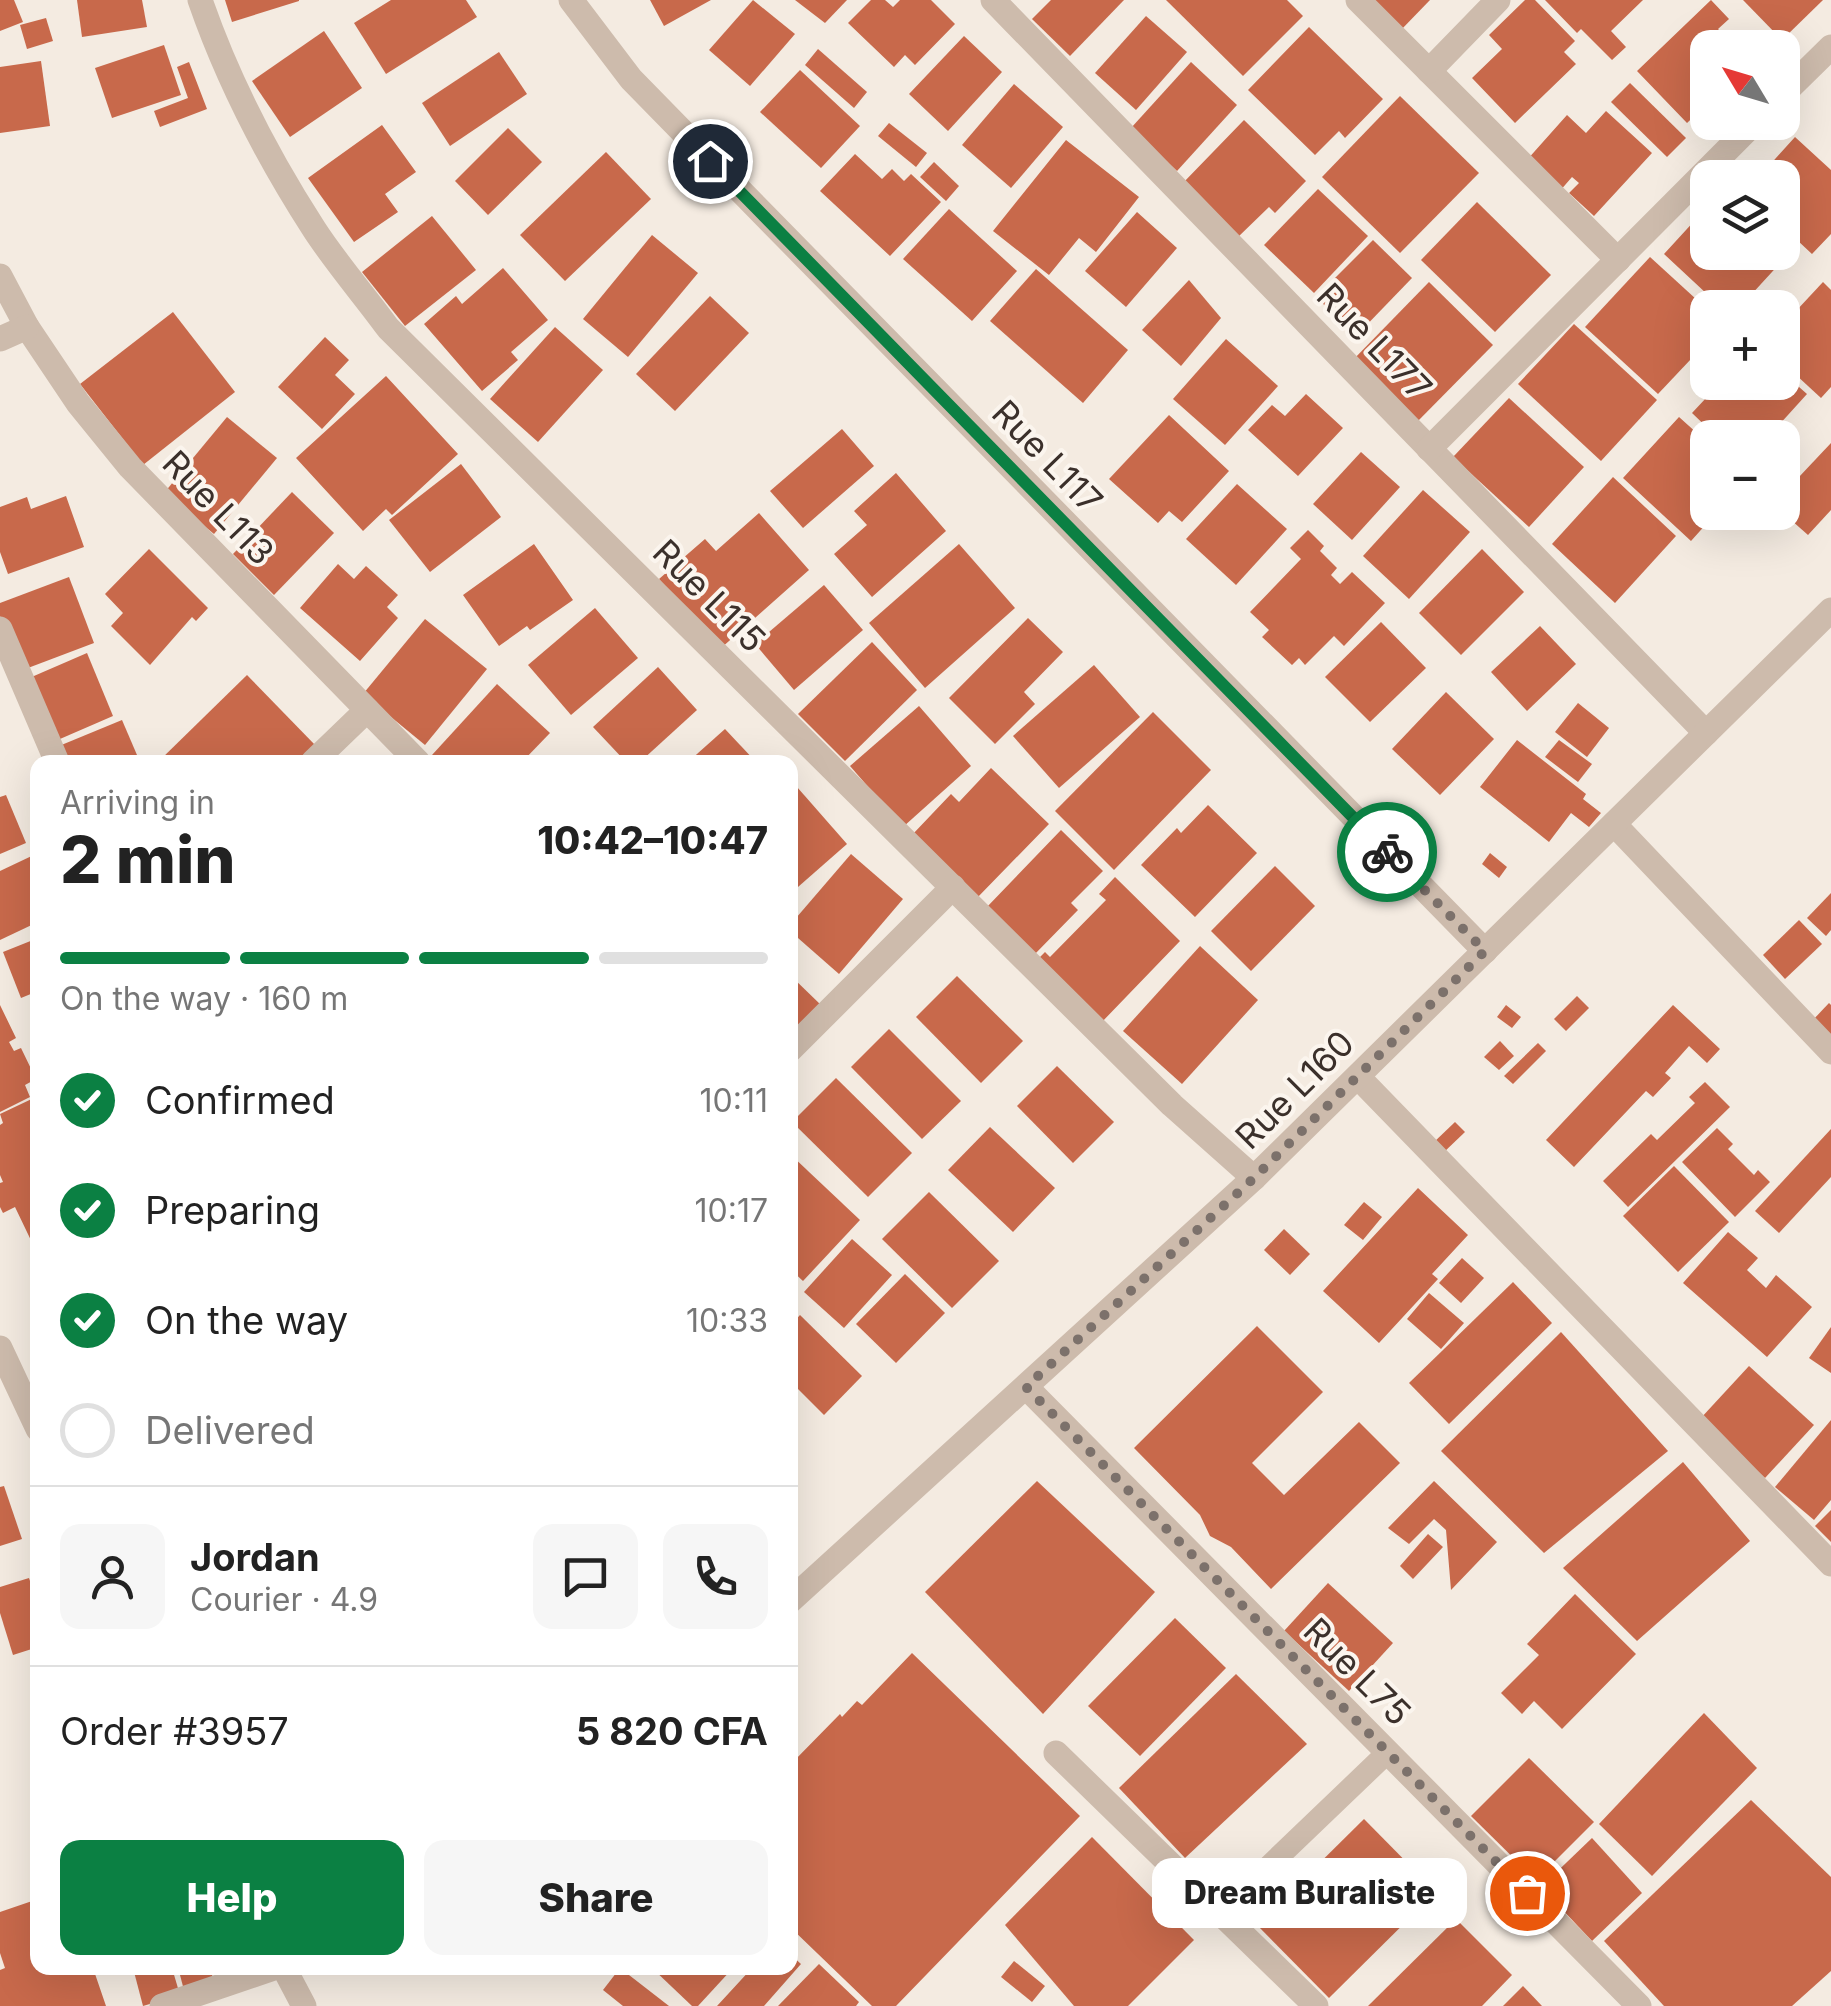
<!DOCTYPE html>
<meta charset="utf-8">
<style>
:root{--surface:#fff;--page:#f6f6f6;--text:#222;--muted:#767676;--line:#e0e0e0;--accent:#0b8043}
body{margin:0;font-family:Inter,sans-serif;background:var(--page);color:var(--text);height:100vh;display:flex;flex-direction:column;font-size:38px;white-space:nowrap}
*{box-sizing:border-box;margin:0}
p{font-size:32px;color:var(--muted)}
.icon{flex:none;width:55px;height:55px;fill:none;stroke:currentColor;stroke-width:2;stroke-linecap:round;stroke-linejoin:round}
.map{position:relative;flex:1;overflow:hidden}
.panel{position:absolute;left:30px;top:755px;width:768px;height:1220px;display:flex;flex-direction:column;background:var(--surface);border-radius:20px;box-shadow:0 10px 40px #0002}
.panel>*{flex:none}
.needle{width:65px;rotate:308deg}
.tools{position:absolute;left:1690px;top:30px;display:grid;gap:20px}
.tools a{display:grid;place-items:center;width:110px;height:110px;border-radius:20px;background:var(--surface);box-shadow:0 10px 40px #0002;font-size:50px}
.pin{position:absolute;display:grid;place-items:center;width:85px;height:85px;color:#fff;margin:-42px;border:5px solid #fff;border-radius:50%;box-shadow:0 2px 10px #0007}
.courier{position:absolute;display:grid;place-items:center;width:100px;height:100px;margin:-50px;border:8px solid #0b8043;border-radius:50%;background:#fff;color:#222;box-shadow:0 2px 12px #0007}
.bubble{position:absolute;height:70px;border-radius:20px;background:var(--surface);box-shadow:0 10px 40px #0002;font-size:32px;font-weight:800;line-height:70px;text-align:center}
.summary em{font-style:normal;font-weight:800}
.summary div{display:flex;flex-direction:column-reverse}
.summary{display:flex;align-items:center;justify-content:space-between;height:170px;padding:0 30px}
h1{font-size:65px;font-weight:800;line-height:75px}
.bar{display:grid;grid-template-columns:repeat(4,1fr);gap:15px 10px;align-content:center;height:120px;padding:0 30px}
.bar i{height:12px;border-radius:8px;background:var(--line)}
.bar .selected{background:var(--accent)}
.bar p{grid-column:span 4}
.line{display:flex;align-items:center;gap:25px;padding:0 30px;border-top:2px solid var(--line)}
.line div{flex:1}
.round{display:grid;place-items:center;flex:none;width:105px;height:105px;border-radius:20px;background:var(--page)}
ol{padding:0 30px;list-style:none}
li{display:flex;align-items:center;gap:30px;height:110px}
li p{margin-inline-start:auto}
li .icon{padding:10px;border-radius:50%;background:var(--accent);color:#fff;stroke-width:4}
li:last-child{color:var(--muted)}
li i{width:55px;height:55px;border:5px solid var(--line);border-radius:50%}
.button{display:flex;gap:20px;margin-top:auto;padding:20px 30px}
.button a{flex:1;height:115px;border-radius:20px;background:var(--accent);color:#fff;font-size:40px;font-weight:800;line-height:115px;text-align:center}
.button a+a{background:var(--page);color:var(--text)}
.map>svg:first-child{display:block}
.building{fill:#c8694b}
.lines{fill:none;stroke-linecap:round;stroke-linejoin:round}
.service{stroke:#cdbbac;stroke-width:22}
.minor{stroke:#cdbbac;stroke-width:25}
.done{stroke:#7c716b;stroke-width:10;stroke-dasharray:0 18}
.route{stroke:#0b8043;stroke-width:12}
.labels{text-anchor:middle;stroke-width:8;stroke-linejoin:round;paint-order:stroke}
.street-label{font-size:35px;fill:#3b302b;stroke:#fbf5ee}
</style>
<div class="map">
<svg width="1831" height="2006" viewBox="0 0 1831 2006">
<rect width="100%" height="100%" fill="#f4ebe1"/>
<g class="building">
<polygon points="0,0 14,0 23,22 0,31"/>
<polygon points="77,0 142,0 147,27 82,37"/>
<polygon points="225,0 299,0 299,1 232,22"/>
<polygon points="391,0 466,0 477,17 386,74 354,23"/>
<polygon points="650,0 711,0 664,26"/>
<polygon points="753,0 795,34 750,86 709,50"/>
<polygon points="795,0 847,0 825,23"/>
<polygon points="871,0 885,0 893,7 900,0 931,0 955,24 915,65 905,55 894,67 848,23"/>
<polygon points="1051,0 1124,0 1070,56 1032,19"/>
<polygon points="1166,0 1287,0 1303,16 1243,76"/>
<polygon points="1368,0 1430,0 1400,31"/>
<polygon points="1525,0 1535,0 1575,41 1564,52 1576,64 1515,123 1472,78 1502,49 1489,35"/>
<polygon points="1545,0 1643,0 1611,31 1626,47 1612,60 1581,29 1577,33"/>
<polygon points="1711,0 1729,19 1718,29 1736,48 1708,48 1708,103 1687,123 1637,71"/>
<polygon points="1743,0 1823,0 1782,40"/>
<polygon points="1146,16 1187,52 1136,110 1095,73"/>
<polygon points="46,18 53,41 27,49 20,25"/>
<polygon points="1309,27 1383,99 1345,138 1339,131 1315,155 1248,90"/>
<polygon points="324,31 362,88 290,137 252,81"/>
<polygon points="964,36 1002,72 948,131 909,94"/>
<polygon points="164,45 181,95 112,118 95,68"/>
<polygon points="818,49 867,92 854,108 805,65"/>
<polygon points="499,52 527,94 450,146 422,103"/>
<polygon points="41,61 50,126 0,133 0,67"/>
<polygon points="189,62 207,109 160,127 154,111 188,98 177,67"/>
<polygon points="1191,62 1237,105 1177,171 1131,128"/>
<polygon points="800,70 860,126 821,168 760,112"/>
<polygon points="1630,83 1686,138 1667,157 1611,102"/>
<polygon points="1014,84 1063,127 1011,188 962,145"/>
<polygon points="1400,96 1479,173 1400,253 1322,177"/>
<polygon points="1606,111 1652,153 1594,216 1569,193 1579,183 1572,177 1559,192 1526,161 1567,115 1586,133"/>
<polygon points="1244,120 1306,181 1275,213 1269,207 1236,239 1181,185"/>
<polygon points="889,123 927,153 916,167 878,136"/>
<polygon points="382,125 416,172 385,194 398,212 354,242 308,178"/>
<polygon points="508,128 542,162 488,215 455,181"/>
<polygon points="1795,137 1831,170 1831,234 1812,254 1782,226 1782,178 1758,178"/>
<polygon points="1066,140 1139,197 1096,252 1079,238 1049,275 993,231"/>
<polygon points="606,152 651,199 565,281 520,235"/>
<polygon points="855,154 882,179 892,169 904,181 911,174 941,202 890,256 820,191"/>
<polygon points="934,162 959,186 946,201 920,177"/>
<polygon points="1318,189 1368,236 1314,293 1264,245"/>
<polygon points="1477,202 1551,275 1495,332 1421,260"/>
<polygon points="1708,206 1708,252 1782,252 1782,239 1793,249 1739,308 1722,308 1664,254"/>
<polygon points="949,209 1017,271 972,321 903,259"/>
<polygon points="1137,212 1177,248 1126,307 1085,271"/>
<polygon points="432,216 476,270 405,326 362,272"/>
<polygon points="652,235 698,273 628,357 583,319"/>
<polygon points="1373,240 1412,278 1356,336 1316,297"/>
<polygon points="1650,257 1708,310 1708,341 1658,394 1585,327"/>
<polygon points="503,268 548,320 511,352 518,360 482,391 424,324 456,296 462,304"/>
<polygon points="1036,269 1128,350 1083,403 990,321"/>
<polygon points="1189,280 1221,318 1181,366 1142,330"/>
<polygon points="1429,282 1493,345 1415,424 1351,362"/>
<polygon points="1823,282 1831,290 1831,387 1821,398 1782,362 1782,326"/>
<polygon points="710,296 749,333 675,411 636,374"/>
<polygon points="173,312 235,392 143,465 80,384"/>
<polygon points="1574,324 1657,400 1601,461 1518,384"/>
<polygon points="555,327 603,370 538,442 490,399"/>
<polygon points="325,337 349,360 335,375 355,394 322,429 278,387"/>
<polygon points="1226,339 1278,386 1225,445 1173,399"/>
<polygon points="1782,372 1807,394 1767,438 1718,438 1692,413 1721,382 1782,382"/>
<polygon points="386,376 458,454 392,515 386,509 363,531 296,458"/>
<polygon points="1306,394 1343,428 1298,476 1248,430 1272,405 1285,416"/>
<polygon points="1509,398 1584,467 1529,527 1453,457"/>
<polygon points="1169,415 1229,471 1182,522 1169,511 1158,523 1109,479"/>
<polygon points="227,417 277,458 214,534 164,493"/>
<polygon points="1679,417 1708,443 1708,512 1717,512 1691,541 1623,478"/>
<polygon points="842,429 874,466 803,528 770,491"/>
<polygon points="1831,443 1831,510 1808,535 1782,512 1782,495"/>
<polygon points="1361,452 1400,487 1352,540 1313,504"/>
<polygon points="461,464 501,517 430,572 389,520"/>
<polygon points="896,473 946,531 872,597 834,554 867,525 854,511"/>
<polygon points="1613,477 1676,536 1615,603 1552,544"/>
<polygon points="1237,484 1287,529 1236,585 1186,539"/>
<polygon points="1423,490 1470,532 1409,599 1363,556"/>
<polygon points="292,492 334,533 274,595 233,554"/>
<polygon points="66,496 84,547 8,574 0,552 0,507 27,497 31,509"/>
<polygon points="759,513 809,570 720,649 659,579 705,539 716,551"/>
<polygon points="1308,530 1324,546 1320,551 1337,568 1331,575 1340,584 1352,572 1385,603 1344,646 1334,636 1305,665 1299,658 1292,665 1262,637 1269,630 1250,612 1301,559 1290,548"/>
<polygon points="534,544 573,600 530,630 527,626 499,646 463,595"/>
<polygon points="959,544 1015,608 925,688 869,623"/>
<polygon points="149,549 208,608 196,621 192,617 150,665 111,626 123,613 105,594"/>
<polygon points="1482,549 1524,592 1461,655 1419,613"/>
<polygon points="338,564 354,579 366,566 398,595 387,607 398,618 360,661 300,608"/>
<polygon points="69,577 94,643 20,671 0,616 0,603"/>
<polygon points="824,585 863,630 794,690 755,644"/>
<polygon points="595,608 638,658 571,715 528,665"/>
<polygon points="1028,618 1063,652 1024,692 1035,704 995,744 949,698"/>
<polygon points="425,619 487,669 425,745 363,694"/>
<polygon points="1381,622 1426,668 1370,722 1325,677"/>
<polygon points="1540,626 1576,664 1527,711 1491,672"/>
<polygon points="872,642 917,690 845,761 798,714"/>
<polygon points="87,653 113,716 53,742 27,679"/>
<polygon points="1094,665 1140,717 1059,788 1013,736"/>
<polygon points="658,667 697,710 640,762 626,762 593,727"/>
<polygon points="247,675 316,746 299,762 158,762"/>
<polygon points="497,684 550,733 522,762 440,762 432,755"/>
<polygon points="1446,692 1494,739 1440,795 1392,749"/>
<polygon points="1578,703 1609,728 1587,757 1555,732"/>
<polygon points="919,706 971,766 903,827 850,766"/>
<polygon points="1153,712 1211,770 1114,870 1055,811"/>
<polygon points="122,720 140,762 66,762 59,746"/>
<polygon points="725,729 756,762 688,762"/>
<polygon points="1517,740 1586,794 1583,799 1601,813 1589,827 1571,813 1549,842 1480,787"/>
<polygon points="1559,740 1592,764 1578,782 1545,757"/>
<polygon points="991,768 1049,824 976,899 912,835 951,794 959,802"/>
<polygon points="790,779 847,844 790,894"/>
<polygon points="6,795 26,843 0,854 0,797"/>
<polygon points="1208,805 1257,853 1195,917 1141,865 1177,828 1181,833"/>
<polygon points="1061,830 1103,871 1071,903 1078,910 1034,955 986,908"/>
<polygon points="38,853 38,922 0,940 0,871"/>
<polygon points="1490,853 1507,867 1499,878 1482,864"/>
<polygon points="851,854 903,899 839,974 790,931 790,925"/>
<polygon points="1275,866 1315,906 1251,971 1211,931"/>
<polygon points="1115,877 1180,941 1100,1024 1036,961 1045,952 1050,957 1106,900 1099,894"/>
<polygon points="1831,893 1831,930 1826,936 1807,918"/>
<polygon points="1799,920 1822,944 1785,979 1763,955"/>
<polygon points="38,938 38,991 21,998 3,952"/>
<polygon points="1200,946 1258,1000 1182,1084 1123,1031"/>
<polygon points="790,975 822,1006 790,1040"/>
<polygon points="957,976 1023,1041 981,1083 916,1017"/>
<polygon points="1577,996 1589,1008 1566,1031 1554,1019"/>
<polygon points="1829,1003 1831,1005 1831,1038 1812,1021"/>
<polygon points="0,1005 16,1038 9,1042 14,1051 21,1048 36,1079 25,1085 30,1097 0,1112"/>
<polygon points="1506,1005 1521,1017 1512,1028 1497,1017"/>
<polygon points="1673,1005 1720,1049 1707,1063 1689,1046 1665,1073 1671,1078 1653,1097 1646,1091 1574,1167 1546,1140"/>
<polygon points="889,1029 961,1101 922,1139 851,1067"/>
<polygon points="1500,1041 1514,1056 1499,1070 1484,1057"/>
<polygon points="1538,1043 1546,1051 1513,1084 1504,1076"/>
<polygon points="1057,1066 1114,1122 1073,1163 1017,1106"/>
<polygon points="836,1078 912,1153 868,1197 792,1122"/>
<polygon points="1705,1082 1730,1107 1628,1207 1603,1181 1651,1134 1657,1140 1695,1103 1689,1097"/>
<polygon points="38,1096 38,1255 15,1207 3,1213 0,1207 0,1183 3,1182 0,1175 0,1125 3,1123 0,1114"/>
<polygon points="1455,1122 1465,1132 1442,1154 1432,1144"/>
<polygon points="990,1127 1055,1188 1013,1232 948,1170"/>
<polygon points="1717,1128 1733,1144 1728,1149 1754,1175 1758,1170 1770,1182 1735,1217 1682,1162"/>
<polygon points="1831,1129 1831,1177 1779,1233 1755,1211"/>
<polygon points="790,1154 860,1220 803,1281 790,1269"/>
<polygon points="1674,1166 1729,1222 1678,1272 1623,1216"/>
<polygon points="1418,1188 1468,1235 1432,1274 1438,1279 1379,1343 1323,1291"/>
<polygon points="929,1192 999,1261 952,1308 882,1239"/>
<polygon points="1364,1202 1382,1217 1363,1240 1344,1225"/>
<polygon points="1284,1229 1310,1254 1290,1275 1264,1250"/>
<polygon points="1728,1232 1758,1258 1747,1270 1766,1288 1776,1275 1812,1307 1767,1357 1683,1283"/>
<polygon points="852,1239 892,1275 844,1328 804,1292"/>
<polygon points="1462,1258 1484,1278 1461,1303 1439,1283"/>
<polygon points="905,1274 945,1313 896,1363 856,1324"/>
<polygon points="1513,1282 1552,1323 1449,1424 1409,1383"/>
<polygon points="1429,1293 1464,1323 1441,1349 1407,1319"/>
<polygon points="800,1315 862,1376 824,1415 790,1381 790,1326"/>
<polygon points="1257,1326 1323,1392 1252,1463 1284,1495 1359,1422 1400,1463 1271,1589 1231,1547 1210,1536 1200,1515 1134,1448"/>
<polygon points="1831,1327 1831,1373 1809,1358"/>
<polygon points="1561,1332 1668,1451 1544,1553 1441,1451"/>
<polygon points="1749,1366 1814,1425 1765,1478 1700,1419"/>
<polygon points="1831,1420 1831,1500 1814,1520 1775,1487"/>
<polygon points="1683,1462 1750,1541 1637,1641 1563,1568"/>
<polygon points="1037,1481 1155,1592 1043,1714 925,1592"/>
<polygon points="1434,1481 1497,1542 1451,1590 1446,1530 1434,1519 1409,1544 1388,1528"/>
<polygon points="4,1486 22,1539 0,1546 0,1487"/>
<polygon points="1831,1510 1831,1542 1815,1526"/>
<polygon points="1428,1534 1443,1547 1413,1579 1400,1566"/>
<polygon points="29,1578 38,1605 38,1647 13,1655 0,1613 0,1587"/>
<polygon points="1328,1583 1393,1643 1349,1691 1284,1631"/>
<polygon points="1575,1594 1636,1654 1562,1729 1534,1701 1522,1714 1501,1693 1539,1655 1527,1644"/>
<polygon points="1175,1618 1226,1668 1140,1756 1088,1706"/>
<polygon points="912,1653 1080,1816 896,2006 872,2006 790,1927 790,1765 840,1714 842,1717 857,1701 862,1705"/>
<polygon points="1236,1674 1307,1744 1185,1858 1119,1788"/>
<polygon points="1704,1713 1757,1768 1652,1876 1599,1824"/>
<polygon points="1529,1758 1594,1822 1536,1880 1471,1816"/>
<polygon points="1751,1800 1831,1877 1831,1971 1792,2006 1664,2006 1604,1941"/>
<polygon points="1364,1819 1436,1892 1329,1998 1257,1925"/>
<polygon points="1092,1837 1194,1940 1128,2006 1074,2006 1005,1925"/>
<polygon points="1592,1838 1642,1893 1592,1941 1541,1887"/>
<polygon points="38,1899 38,1968 93,1968 106,2006 0,2006 0,1970 5,1968 0,1953 0,1912"/>
<polygon points="1456,1919 1512,1975 1482,2006 1368,2006"/>
<polygon points="790,1954 801,1964 764,2006 717,2006 752,1968 790,1968"/>
<polygon points="1014,1961 1045,1986 1032,2002 1001,1977"/>
<polygon points="819,1964 859,2002 856,2006 778,2006"/>
<polygon points="133,1968 172,1968 180,1995 143,2006"/>
<polygon points="210,1968 215,1985 185,1994 180,1975"/>
<polygon points="620,1968 669,2006 623,2006 603,1990"/>
<polygon points="652,1968 733,1968 698,2006 692,2006"/>
<polygon points="1523,1986 1542,2006 1503,2006"/>
</g>
<g class="lines">
<polyline class="service" points="1220,1913 1388,1752"/>
<g class="minor">
<path d="M 200,0 C 228,81 267,156 314,229 C 336,263 364,295 388,328 L 1172,1105 L 1254,1178"/>
<polyline points="571,0 631,79 1485,951"/>
<polyline points="993,0 1706,733"/>
<polyline points="1358,0 1618,260"/>
<polyline points="1429,71 1498,0"/>
<polyline points="1782,95 1831,47"/>
<polyline points="0,276 27,327 78,403 130,467 418,762"/>
<polyline points="0,339 27,327"/>
<polyline points="1429,449 1755,122"/>
<polyline points="0,629 57,762"/>
<polyline points="313,762 367,710"/>
<polyline points="1614,824 1831,1052"/>
<polyline points="790,1050 953,887"/>
<polyline points="1358,1077 1831,1564"/>
<polyline points="0,1348 38,1429"/>
<polyline points="1026,1387 1639,2006"/>
<polyline points="790,1601 1254,1178 1831,610"/>
<polyline points="1056,1753 1316,2006"/>
<polyline points="284,1968 304,2006"/>
<polyline points="162,2006 274,1968"/>
</g>
</g>
<g class="lines">
<polyline class="done" points="1387,852 1485,951 1254,1178 1026,1387 1527,1893"/>
<polyline class="route" points="710,161 1387,852"/>
</g>
<g class="labels">
<g class="street-label">
<text transform="translate(1374 342) rotate(46)" y="12">Rue L177</text>
<text transform="translate(1047 457) rotate(46)" y="12">Rue L117</text>
<text transform="translate(218 508) rotate(46)" y="12">Rue L113</text>
<text transform="translate(709 596) rotate(45)" y="12">Rue L115</text>
<text transform="translate(1295 1090) rotate(-45)" y="12">Rue L160</text>
<text transform="translate(1357 1672) rotate(45)" y="12">Rue L75</text>
</g>
</g>
</svg>
<div class="tools">
<a><svg class="needle" viewBox="-14 -14 28 28"><path d="M0-13l5 13h-10z" fill="#e53935"/><path d="M0 13l5-13h-10z" fill="#767676"/></svg></a>
<a><svg class="icon" aria-label="layers" viewBox="0 0 24 24"><path d="M12 4l9 5-9 5-9-5zM3 14l9 5 9-5"/></svg></a>
<a>+</a>
<a>−</a>
</div>
<div class="pin" style="left:1527px;top:1893px;background:#ea580c"><svg class="icon" aria-label="bag" viewBox="0 0 24 24"><path d="M5 8h14l-1 12H6zM9 8a3 3 0 0 1 6 0"/></svg></div>
<div class="pin" style="left:710px;top:161px;background:#1f2937"><svg class="icon" aria-label="home" viewBox="0 0 24 24"><path d="M3 11l9-7 9 7M6 9v11h12V9"/></svg></div>
<div class="courier" style="left:1387px;top:852px"><svg class="icon" aria-label="bike" viewBox="0 0 24 24"><circle cx="6" cy="16" r="4"/><circle cx="18" cy="16" r="4"/><path d="M6 16l4-8h5l3 8M10 8l3 8H6M13 5h3"/></svg></div>
<div class="bubble" style="left:1152px;top:1858px;width:315px">Dream Buraliste</div>
<section class="panel">
<div class="summary"><div><h1>2 min</h1><p>Arriving in</p></div><em>10:42–10:47</em></div>
<div class="bar"><i class="selected"></i><i class="selected"></i><i class="selected"></i><i></i><p>On the way · 160 m</p></div>
<ol>
<li><svg class="icon" aria-label="check" viewBox="0 0 24 24"><path d="M5 12l5 5 9-10"/></svg>Confirmed<p>10:11</p></li>
<li><svg class="icon" aria-label="check" viewBox="0 0 24 24"><path d="M5 12l5 5 9-10"/></svg>Preparing<p>10:17</p></li>
<li><svg class="icon" aria-label="check" viewBox="0 0 24 24"><path d="M5 12l5 5 9-10"/></svg>On the way<p>10:33</p></li>
<li><i></i>Delivered</li>
</ol>
<div class="line" style="height:180px"><a class="round"><svg class="icon" aria-label="person" viewBox="0 0 24 24"><circle cx="12" cy="8" r="4"/><path d="M4 21q1-7 8-7t8 7"/></svg></a><div><b>Jordan</b><p>Courier · 4.9</p></div><a class="round"><svg class="icon" aria-label="chat" viewBox="0 0 24 24"><path d="M4 5h16v11H9l-5 4z"/></svg></a><a class="round"><svg class="icon" aria-label="phone" viewBox="0 0 24 24"><path d="M5 4h4l2 5-3 2q2 4 5 5l2-3 5 2v4C11 20 4 13 5 4z"/></svg></a></div>
<div class="line" style="height:130px"><div>Order #3957</div><b>5 820 CFA</b></div>
<div class="button"><a>Help</a><a>Share</a></div>
</section>
</div>
